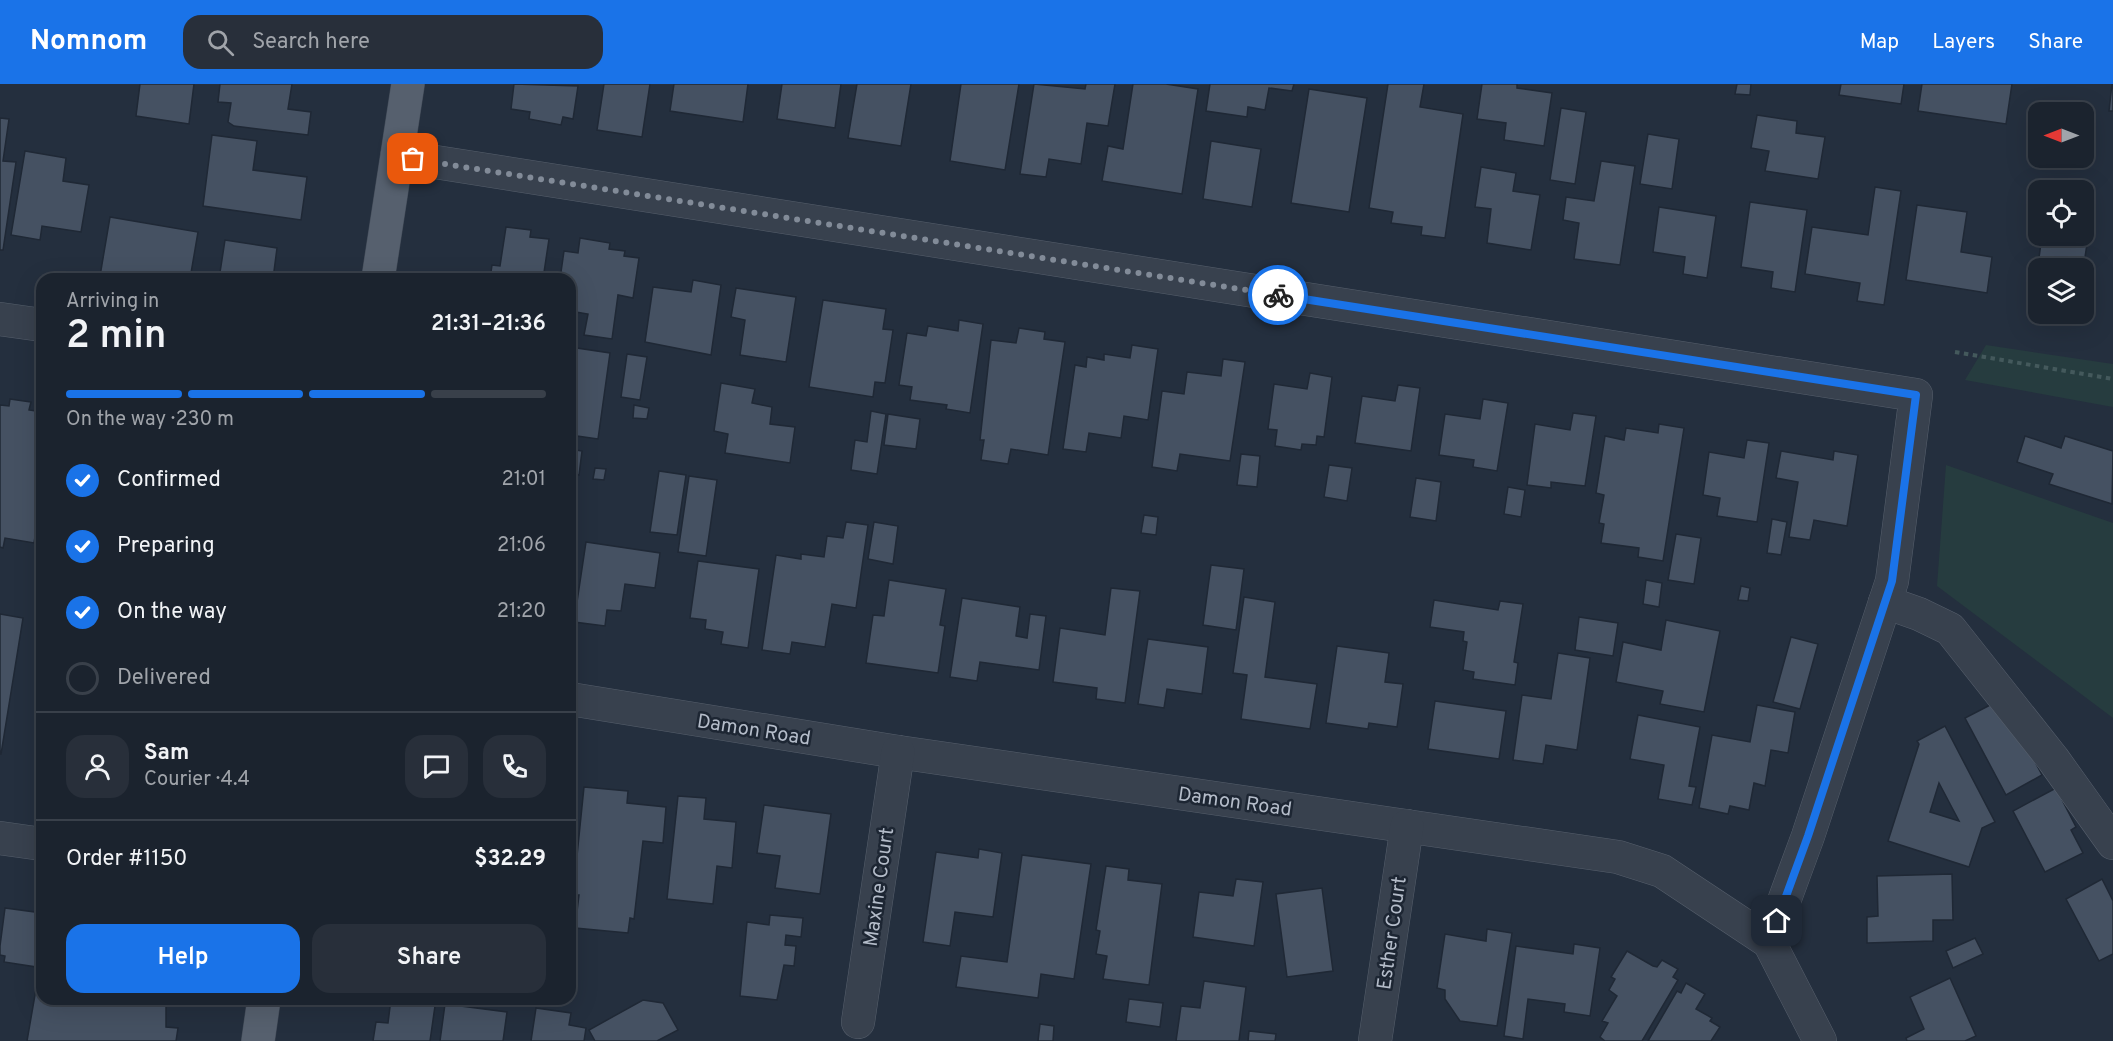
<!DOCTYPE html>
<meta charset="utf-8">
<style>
:root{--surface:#1b232e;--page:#282f3a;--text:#f1f3f6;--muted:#a0a4aa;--line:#39404a;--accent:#1a73e8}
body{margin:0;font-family:Overpass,sans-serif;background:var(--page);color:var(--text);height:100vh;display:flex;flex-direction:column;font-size:22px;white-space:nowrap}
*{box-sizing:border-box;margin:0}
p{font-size:20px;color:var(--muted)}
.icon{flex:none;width:33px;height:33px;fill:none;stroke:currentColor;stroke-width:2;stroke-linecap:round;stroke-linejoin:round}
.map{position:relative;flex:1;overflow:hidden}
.details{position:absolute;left:36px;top:189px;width:540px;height:732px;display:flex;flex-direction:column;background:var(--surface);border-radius:18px;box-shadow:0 6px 24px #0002,0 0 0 2px var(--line)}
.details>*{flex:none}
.needle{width:39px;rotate:270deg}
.tools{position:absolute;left:2028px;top:18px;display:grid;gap:12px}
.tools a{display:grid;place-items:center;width:66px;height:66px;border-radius:12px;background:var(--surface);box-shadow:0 6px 24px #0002,0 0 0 2px var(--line);font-size:30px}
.pin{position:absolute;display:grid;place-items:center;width:51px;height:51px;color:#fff;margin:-26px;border-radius:12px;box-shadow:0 3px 9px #0006}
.courier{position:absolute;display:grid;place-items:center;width:60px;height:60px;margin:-30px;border:4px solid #1a73e8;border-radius:50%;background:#fff;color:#222;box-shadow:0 2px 8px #0007}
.summary em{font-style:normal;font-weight:600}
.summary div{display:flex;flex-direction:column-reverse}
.summary{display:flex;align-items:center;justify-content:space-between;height:102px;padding:0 30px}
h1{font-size:39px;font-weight:600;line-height:45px}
.bar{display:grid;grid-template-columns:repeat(4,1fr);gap:9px 6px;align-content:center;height:72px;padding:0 30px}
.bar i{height:8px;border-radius:4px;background:var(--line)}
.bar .active{background:var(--accent)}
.bar p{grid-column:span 4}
.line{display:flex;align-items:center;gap:15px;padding:0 30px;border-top:2px solid var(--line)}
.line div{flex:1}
.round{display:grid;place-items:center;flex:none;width:63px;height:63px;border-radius:18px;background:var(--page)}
ol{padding:0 30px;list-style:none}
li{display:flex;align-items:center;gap:18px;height:66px}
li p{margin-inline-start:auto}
li .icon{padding:6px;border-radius:50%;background:var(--accent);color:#fff;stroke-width:4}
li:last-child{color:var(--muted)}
li i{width:33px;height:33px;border:3px solid var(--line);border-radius:50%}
.action{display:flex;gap:12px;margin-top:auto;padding:12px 30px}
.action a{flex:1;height:69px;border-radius:18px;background:var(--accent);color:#fff;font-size:24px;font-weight:600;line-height:69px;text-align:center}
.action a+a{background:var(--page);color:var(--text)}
header{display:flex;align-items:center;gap:36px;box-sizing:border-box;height:84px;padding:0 30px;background:var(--accent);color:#fff}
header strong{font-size:28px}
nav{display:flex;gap:33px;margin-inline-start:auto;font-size:21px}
.search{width:420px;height:54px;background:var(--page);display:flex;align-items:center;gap:15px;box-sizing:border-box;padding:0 21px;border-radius:18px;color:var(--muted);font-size:22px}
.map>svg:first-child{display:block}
.green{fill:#263c3f}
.building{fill:#455162;stroke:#1f2835;stroke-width:1.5;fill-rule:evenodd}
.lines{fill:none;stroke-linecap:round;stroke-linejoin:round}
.minor-casing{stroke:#565f6c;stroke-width:34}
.major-casing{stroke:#414a57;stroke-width:34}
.path{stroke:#44595c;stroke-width:4;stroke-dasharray:4.5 4.5;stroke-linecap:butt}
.minor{stroke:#38414e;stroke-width:33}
.major{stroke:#56606e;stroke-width:33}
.done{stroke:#828b98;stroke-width:6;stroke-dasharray:0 10.8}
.route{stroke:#1a73e8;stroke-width:8}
.labels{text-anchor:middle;stroke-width:5;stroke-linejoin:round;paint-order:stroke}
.street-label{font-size:20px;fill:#b4bcc9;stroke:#1d2633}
</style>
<header>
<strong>Nomnom</strong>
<div class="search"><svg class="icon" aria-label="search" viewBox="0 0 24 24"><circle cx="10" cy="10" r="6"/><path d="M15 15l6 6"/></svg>Search here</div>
<nav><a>Map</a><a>Layers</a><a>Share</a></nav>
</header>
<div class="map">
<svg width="2113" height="957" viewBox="0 0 2113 957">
<rect width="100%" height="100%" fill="#242f3e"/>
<g class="green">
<polygon points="1986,261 2113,280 2113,323 1965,296"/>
<polygon points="1946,381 2113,439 2113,634 1937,502"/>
</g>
<g class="building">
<polygon points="140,0 194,0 189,40 136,32"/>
<polygon points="220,0 292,0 288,25 311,28 308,51 234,42 228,38 231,19 218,18"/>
<polygon points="514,0 578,2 573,35 563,33 561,41 529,35 530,28 511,25"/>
<polygon points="604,0 650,0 642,53 597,46"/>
<polygon points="674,0 748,0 743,38 670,27"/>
<polygon points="782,0 841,0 835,44 777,35"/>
<polygon points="857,0 911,0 901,62 848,54"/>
<polygon points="961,0 1019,0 1005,86 950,77"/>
<polygon points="1034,0 1085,5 1086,0 1115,0 1108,42 1087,39 1081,80 1049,75 1046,93 1020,90"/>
<polygon points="1133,0 1166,0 1198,5 1182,110 1102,97 1108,62 1123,65"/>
<polygon points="1210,0 1294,0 1292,7 1269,4 1265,26 1248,23 1247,33 1206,27"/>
<polygon points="1388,0 1424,0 1420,23 1463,30 1445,154 1421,151 1422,143 1391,139 1393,128 1369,124"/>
<polygon points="1482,0 1517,0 1517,4 1552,9 1544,62 1504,56 1506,39 1477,35"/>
<polygon points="1737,0 1751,0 1750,11 1735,10"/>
<polygon points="1841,0 1904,0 1901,20 1839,11"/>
<polygon points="1922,0 2012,0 2006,40 1918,27"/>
<polygon points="2112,0 2113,0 2113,27 2109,27"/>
<polygon points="1309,5 1367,14 1349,128 1291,119"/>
<polygon points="1561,24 1586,28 1575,100 1550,96"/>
<polygon points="1757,31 1797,37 1796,49 1825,53 1818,95 1765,87 1769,67 1751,64"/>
<polygon points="0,34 9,35 3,77 16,78 3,166 0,166"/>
<polygon points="1648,50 1679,55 1672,105 1640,100"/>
<polygon points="212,51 257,57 253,86 307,93 301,136 203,122"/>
<polygon points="1211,57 1261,65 1252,123 1203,115"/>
<polygon points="25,67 66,74 63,97 89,101 81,148 42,142 40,156 11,151"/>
<polygon points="1601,77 1635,82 1620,181 1574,175 1579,139 1563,136 1566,113 1594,117"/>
<polygon points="1481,83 1516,89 1513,107 1540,111 1531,166 1487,159 1491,125 1475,123"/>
<polygon points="1875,103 1901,107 1884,221 1857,217 1860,199 1805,190 1812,143 1868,151"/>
<polygon points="1750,118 1807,126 1795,208 1771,204 1773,188 1741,183"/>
<polygon points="1917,121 1967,128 1961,168 1992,173 1987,209 1906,196"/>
<polygon points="1659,123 1716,132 1707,194 1683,190 1685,173 1653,168"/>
<polygon points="110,133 198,148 190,195 115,195 100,192"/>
<polygon points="2084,139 2090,140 2084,180 2063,177 2062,184 2038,184 2037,188 2042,152 2084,152"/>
<polygon points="506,143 531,146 530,153 549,155 543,195 490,195 492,181 500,182"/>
<polygon points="580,154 610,159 609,165 625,167 624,172 639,174 633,214 618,211 612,255 584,251 588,230 570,227 570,195 560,195 564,167 578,169"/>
<polygon points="225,156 277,164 273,195 219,195"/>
<polygon points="693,196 721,201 711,271 645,258 653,203 691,208"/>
<polygon points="736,204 796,213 786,278 740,271 745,236 731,233"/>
<polygon points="823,216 886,225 883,245 893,246 885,299 875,298 873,313 809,303"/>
<polygon points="959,236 983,240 970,329 946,325 947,321 910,316 912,303 899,301 907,249 926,252 928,242 958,247"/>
<polygon points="1019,244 1045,248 1044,255 1065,258 1048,371 1011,365 1008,380 981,376 984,356 980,356 991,256 1016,259"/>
<polygon points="1132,261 1158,265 1148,336 1124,332 1121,354 1089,349 1086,368 1063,365 1075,281 1086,283 1087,273 1104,276 1104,270 1130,274"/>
<polygon points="570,263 610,269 598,355 570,351"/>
<polygon points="627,270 647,273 640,316 621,313"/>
<polygon points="1223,275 1245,278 1230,377 1180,370 1177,387 1152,383 1162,307 1184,310 1187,288 1221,292"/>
<polygon points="1310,289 1332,293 1324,353 1317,352 1316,361 1302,360 1301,366 1275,362 1277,346 1268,345 1274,300 1307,305"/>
<polygon points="721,299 755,305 752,319 772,323 770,340 795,343 790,379 725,369 728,350 714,347"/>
<polygon points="1398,301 1420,304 1411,367 1355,359 1362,312 1395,317"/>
<polygon points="10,315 31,318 29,326 42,328 42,409 34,459 5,454 3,464 0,463 0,321 9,322"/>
<polygon points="1483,315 1508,319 1497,387 1473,383 1474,376 1439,371 1445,330 1480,335"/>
<polygon points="634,321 649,324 647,335 633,334"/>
<polygon points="871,327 886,330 877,390 851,386 855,356 867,358"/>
<polygon points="1573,329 1596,332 1585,402 1551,398 1551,404 1527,401 1535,340 1570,346"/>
<polygon points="888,330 920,335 916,365 884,361"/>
<polygon points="1659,340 1684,344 1663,477 1638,473 1639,464 1601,459 1604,440 1599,439 1604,411 1596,409 1605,352 1624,356 1626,344 1658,349"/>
<polygon points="2025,352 2061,364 2065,352 2113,367 2112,420 2049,400 2053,390 2017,378"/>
<polygon points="1747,356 1769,359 1757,438 1717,432 1720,414 1703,411 1709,368 1744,374"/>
<polygon points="570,365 582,367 579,391 570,389"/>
<polygon points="1781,367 1833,376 1834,367 1858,371 1847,442 1814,436 1810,456 1789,453 1798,398 1776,394"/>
<polygon points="1241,370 1260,372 1257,403 1237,401"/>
<polygon points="1329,381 1352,384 1347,417 1324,413"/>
<polygon points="595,384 606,385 604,396 593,395"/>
<polygon points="659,387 686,391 677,451 650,448"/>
<polygon points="689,392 717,396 706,472 678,468"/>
<polygon points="1416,394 1441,398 1436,437 1410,433"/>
<polygon points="1508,403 1525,406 1521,433 1504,430"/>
<polygon points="1144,431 1158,433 1156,451 1141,449"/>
<polygon points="1772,435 1787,438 1781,471 1767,469"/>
<polygon points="846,438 868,441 856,524 832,520 825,563 792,558 790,570 762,566 776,471 801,475 801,470 824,473 827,452 843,454"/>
<polygon points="874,438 898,442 893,480 868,475"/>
<polygon points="1676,450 1701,454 1694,500 1668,496"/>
<polygon points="586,458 660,469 655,504 625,500 621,527 607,526 605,542 574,538"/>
<polygon points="698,477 759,485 748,564 721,560 723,548 705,545 706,536 690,534"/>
<polygon points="1211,481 1244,485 1236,546 1203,541"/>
<polygon points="889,496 946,505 940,541 945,542 938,589 866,579 873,531 884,532"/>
<polygon points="1646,496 1662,499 1659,523 1643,520"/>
<polygon points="1741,502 1750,504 1748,517 1738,516"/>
<polygon points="1111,504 1140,507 1125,619 1096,615 1097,604 1053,598 1060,544 1105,551"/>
<polygon points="1244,513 1275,518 1265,593 1317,600 1310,645 1241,635 1247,591 1233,589"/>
<polygon points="962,514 1020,523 1016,552 1027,554 1030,530 1046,532 1039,586 980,578 977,597 950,593"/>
<polygon points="1434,516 1498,526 1500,517 1523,520 1514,578 1518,579 1515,601 1473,595 1474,588 1463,586 1467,558 1463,557 1464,548 1430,543"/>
<polygon points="0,530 23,534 1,670 0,670"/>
<polygon points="1579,533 1618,539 1613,572 1575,566"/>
<polygon points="1666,536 1720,547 1704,628 1660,620 1663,607 1616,598 1623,558 1661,566"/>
<polygon points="1791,553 1818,560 1800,625 1773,618"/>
<polygon points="1148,555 1208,563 1202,610 1167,605 1164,624 1138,620"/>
<polygon points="1337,562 1389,569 1385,598 1403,600 1397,643 1369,639 1368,645 1326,639"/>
<polygon points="1558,569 1590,574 1577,666 1546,661 1543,680 1513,676 1522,611 1551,615"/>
<polygon points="1435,617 1506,627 1499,675 1428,665"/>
<polygon points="1994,619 2013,636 2042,691 2006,711 1965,634"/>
<polygon points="1757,621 1795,628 1788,669 1771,666 1765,702 1754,699 1749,726 1730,722 1728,730 1699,724 1712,651 1750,658"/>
<polygon points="1638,631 1700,643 1689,702 1696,703 1692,721 1658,715 1664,681 1630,675"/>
<path d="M 1945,642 L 1995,738 L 1982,744 L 1969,783 L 1888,757 L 1919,660 L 1917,657 ZM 1939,699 L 1959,737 L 1930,728 Z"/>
<polygon points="570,667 577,668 570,717"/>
<polygon points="584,703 628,707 627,719 666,723 663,759 643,757 634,835 630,834 628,849 575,844 579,811 573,811"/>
<polygon points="2056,704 2076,743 2071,746 2083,769 2045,788 2013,727"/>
<polygon points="678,712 706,714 704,735 736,738 732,784 717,782 713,820 667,815"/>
<polygon points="764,721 831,730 820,810 775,804 780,772 757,769"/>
<polygon points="979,765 1002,769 993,833 955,828 950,862 923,858 936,768 978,774"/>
<polygon points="1022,771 1091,780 1074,895 1041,890 1038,914 956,903 961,872 1007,878"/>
<polygon points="1106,782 1129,785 1128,796 1162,800 1149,901 1103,895 1107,872 1096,870 1100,847 1096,846"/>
<polygon points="1952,790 1953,836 1933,836 1933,857 1867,859 1867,833 1878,832 1877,792"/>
<polygon points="1236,795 1263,798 1254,862 1193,853 1199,808 1233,812"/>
<polygon points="2102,795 2113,817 2113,870 2099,877 2066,815"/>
<polygon points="1322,804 1333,887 1287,893 1276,810"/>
<polygon points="5,824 42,829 42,892 35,891 36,883 4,878 5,872 0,871 0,862"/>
<polygon points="770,831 803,834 801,853 786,851 785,861 796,862 794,882 784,881 777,916 740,912 747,838 769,841"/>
<polygon points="1487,845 1512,849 1497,942 1460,937 1445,915 1445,906 1437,904 1445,850 1486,857"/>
<polygon points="1975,854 1983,870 1953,884 1946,867"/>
<polygon points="1574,860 1600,864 1590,932 1564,928 1565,920 1528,915 1523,955 1504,952 1516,862 1573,870"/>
<polygon points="1627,867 1653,882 1657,883 1662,876 1678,885 1673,893 1678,896 1642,957 1605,957 1600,953 1608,939 1602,937 1617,912 1609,906 1615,895 1611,893"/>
<polygon points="1950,894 1976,952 1965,957 1907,957 1906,954 1924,945 1910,913"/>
<polygon points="1204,897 1246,903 1239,957 1176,957 1181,922 1200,924"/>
<polygon points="1686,899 1705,910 1696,925 1712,934 1710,937 1720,943 1711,957 1648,957 1677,907 1681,909"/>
<polygon points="36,905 42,906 42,915 100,915 131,920 131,915 144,915 166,919 166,943 178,944 176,957 27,957"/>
<polygon points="391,915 436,915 430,957 373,957 376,938 388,939"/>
<polygon points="1129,915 1163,919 1160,943 1126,938"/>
<polygon points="643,916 663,919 678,946 657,957 595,957 589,946"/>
<polygon points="445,920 507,928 503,957 440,957"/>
<polygon points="536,924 571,929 569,941 586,944 584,957 531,957"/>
<polygon points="1040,940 1054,942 1053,957 1038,957"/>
<polygon points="1249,947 1276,950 1275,957 1248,957"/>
</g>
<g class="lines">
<defs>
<g id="minor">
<polyline points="397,72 1916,311 1892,497 1808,752 1769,858"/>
<polyline points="0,235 42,241"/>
<polyline points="1885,518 1919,530 1950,545 2053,675 2113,759"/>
<polyline points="570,615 898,668 1618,773 1662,787 1769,858 1820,957"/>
<polyline points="0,754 42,760"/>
<polyline points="858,938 898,668"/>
<polyline points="1375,957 1407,742"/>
</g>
<g id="major">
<polyline points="378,195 408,0"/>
<polyline points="258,957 264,915"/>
</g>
</defs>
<use href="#minor" class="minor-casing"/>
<use href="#major" class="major-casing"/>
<polyline class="path" points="1955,268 2113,295"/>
<use href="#minor" class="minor"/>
<use href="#major" class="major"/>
</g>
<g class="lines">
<polyline class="done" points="413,75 1278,211"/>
<polyline class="route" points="1278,211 1916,311 1892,497 1808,752 1777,837"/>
</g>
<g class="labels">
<g class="street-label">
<text transform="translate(754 645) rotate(9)" y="7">Damon Road</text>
<text transform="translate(1235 717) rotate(8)" y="7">Damon Road</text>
<text transform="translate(878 803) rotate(-82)" y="7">Maxine Court</text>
<text transform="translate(1391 849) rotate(-82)" y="7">Esther Court</text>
</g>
</g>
</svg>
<div class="tools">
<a><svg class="needle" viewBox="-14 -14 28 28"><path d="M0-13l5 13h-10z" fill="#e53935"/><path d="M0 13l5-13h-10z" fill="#a0a4aa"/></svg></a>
<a><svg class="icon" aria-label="locate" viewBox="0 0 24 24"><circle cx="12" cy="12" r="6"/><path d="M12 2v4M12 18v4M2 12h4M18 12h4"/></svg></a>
<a><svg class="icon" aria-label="layers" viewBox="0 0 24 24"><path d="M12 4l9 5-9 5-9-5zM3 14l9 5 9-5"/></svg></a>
</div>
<div class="pin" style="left:413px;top:75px;background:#ea580c"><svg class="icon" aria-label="bag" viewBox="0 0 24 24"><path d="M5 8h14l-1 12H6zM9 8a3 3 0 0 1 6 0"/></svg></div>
<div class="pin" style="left:1777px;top:837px;background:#1f2937"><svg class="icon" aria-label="home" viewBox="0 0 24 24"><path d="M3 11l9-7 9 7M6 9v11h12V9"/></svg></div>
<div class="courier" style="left:1278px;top:211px"><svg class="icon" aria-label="bike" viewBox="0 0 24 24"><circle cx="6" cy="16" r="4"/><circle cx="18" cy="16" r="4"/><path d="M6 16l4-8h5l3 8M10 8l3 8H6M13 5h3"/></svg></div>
<section class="details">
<div class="summary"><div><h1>2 min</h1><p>Arriving in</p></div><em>21:31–21:36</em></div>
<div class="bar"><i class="active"></i><i class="active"></i><i class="active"></i><i></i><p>On the way · 230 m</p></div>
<ol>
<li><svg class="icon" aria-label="check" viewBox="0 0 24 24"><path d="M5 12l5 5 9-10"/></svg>Confirmed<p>21:01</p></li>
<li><svg class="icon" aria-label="check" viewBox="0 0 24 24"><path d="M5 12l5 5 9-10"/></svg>Preparing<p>21:06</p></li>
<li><svg class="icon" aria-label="check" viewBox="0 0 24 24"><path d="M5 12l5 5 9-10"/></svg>On the way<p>21:20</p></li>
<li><i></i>Delivered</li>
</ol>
<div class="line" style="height:108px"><a class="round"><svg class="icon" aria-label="person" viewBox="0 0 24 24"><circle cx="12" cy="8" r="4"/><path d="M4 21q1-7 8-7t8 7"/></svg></a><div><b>Sam</b><p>Courier · 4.4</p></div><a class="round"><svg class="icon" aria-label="chat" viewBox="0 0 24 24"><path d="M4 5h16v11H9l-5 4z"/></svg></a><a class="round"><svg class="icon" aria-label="phone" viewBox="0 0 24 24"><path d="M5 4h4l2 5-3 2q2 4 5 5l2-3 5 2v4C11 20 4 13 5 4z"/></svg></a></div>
<div class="line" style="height:78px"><div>Order #1150</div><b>$32.29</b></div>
<div class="action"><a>Help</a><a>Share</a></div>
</section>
</div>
